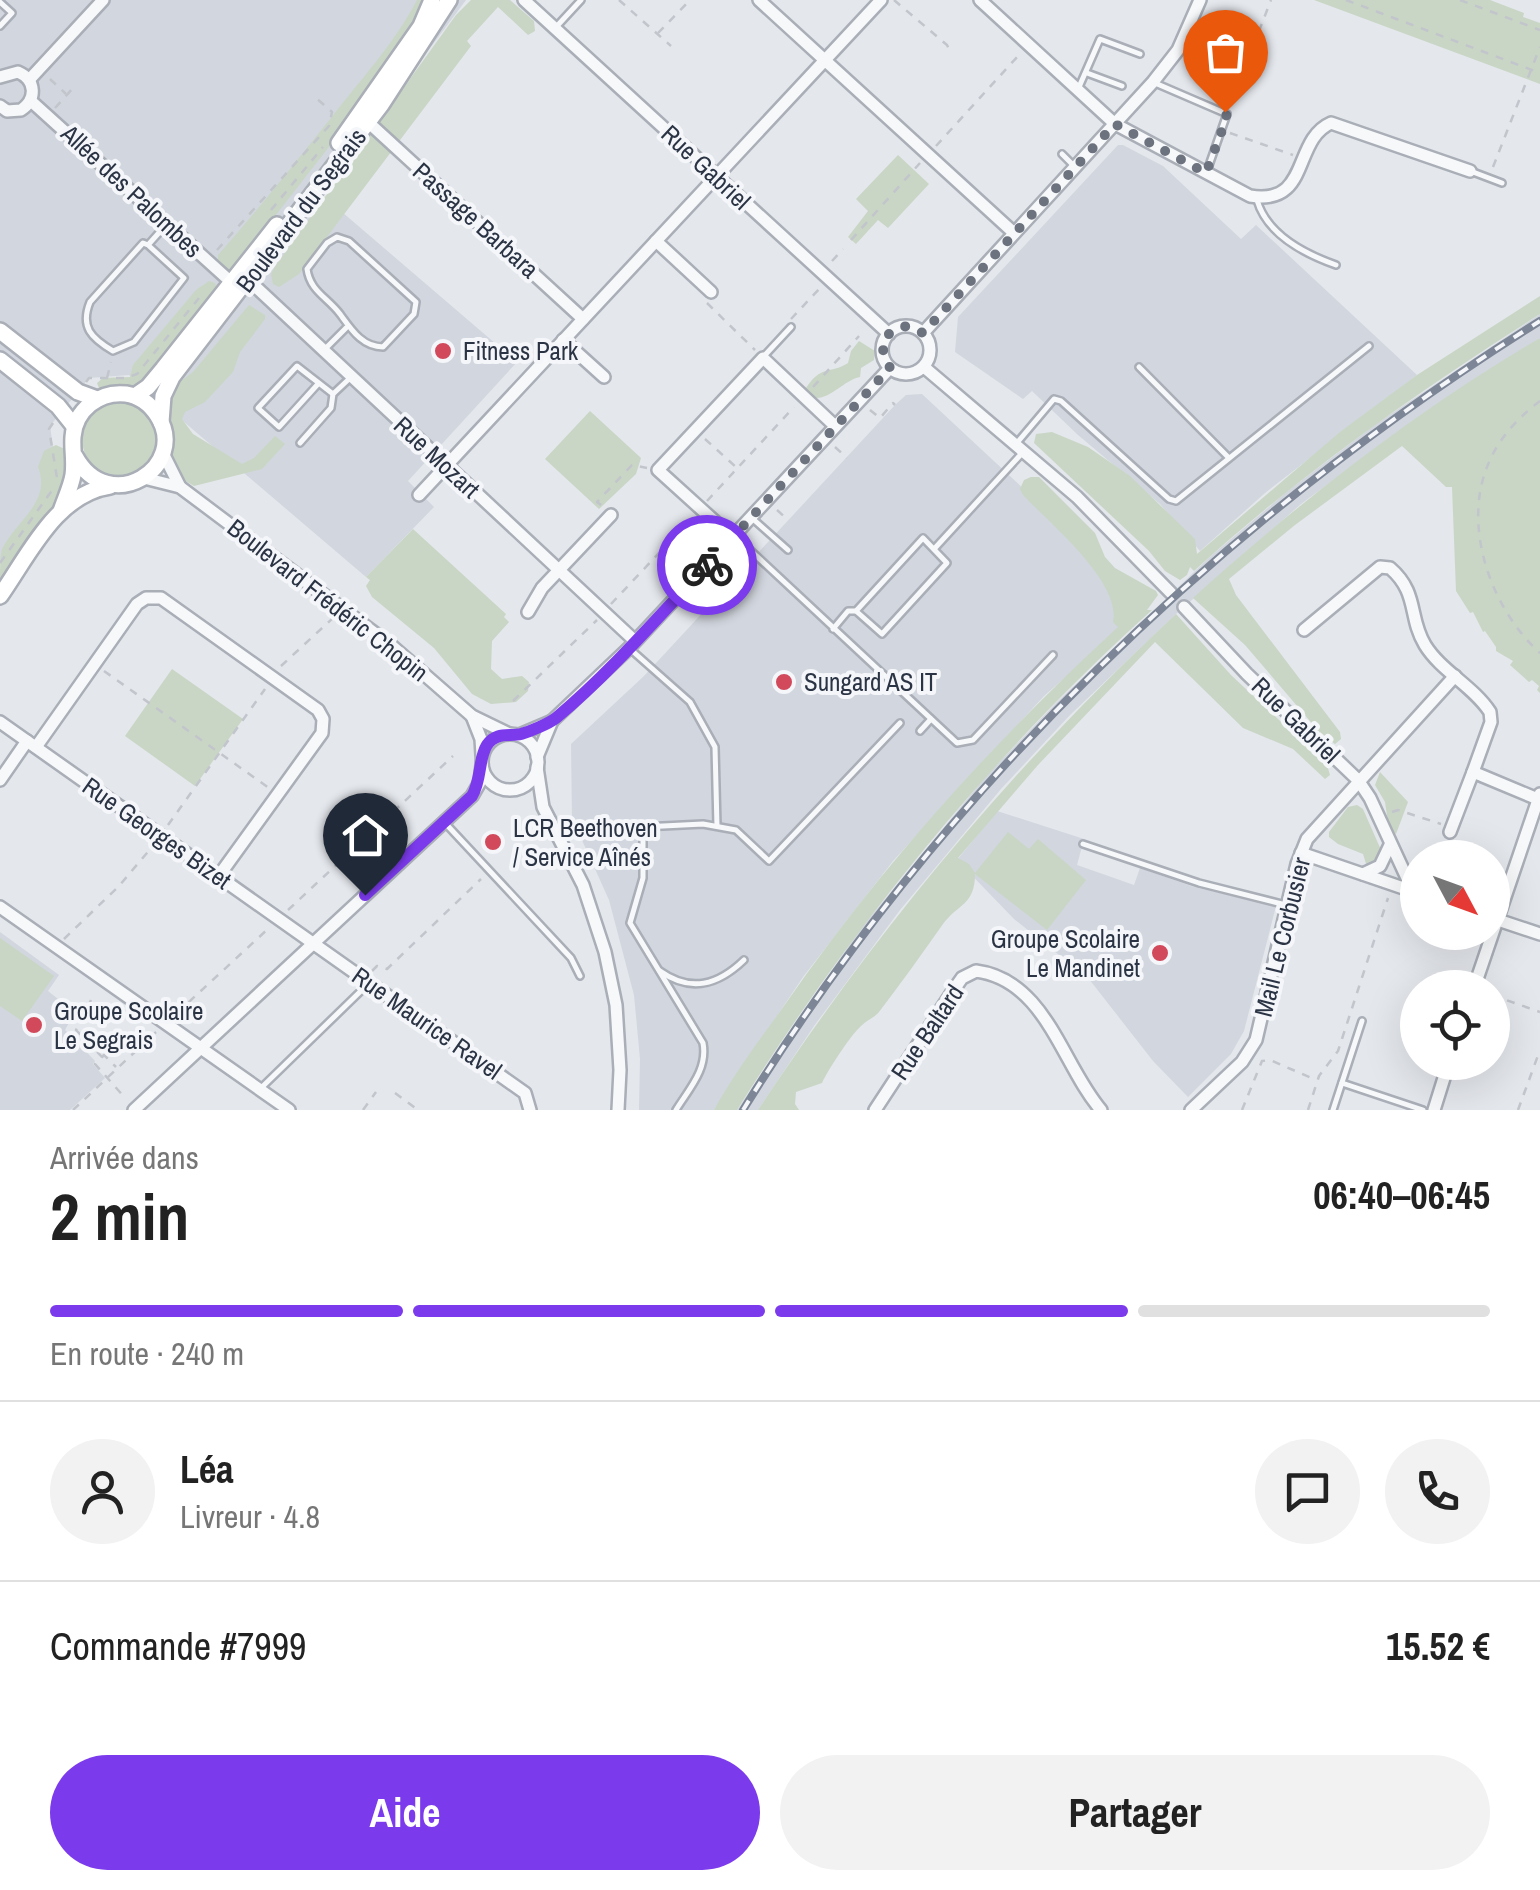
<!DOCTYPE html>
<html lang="fr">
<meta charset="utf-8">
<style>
:root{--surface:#fff;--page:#f2f2f2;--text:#222;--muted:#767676;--line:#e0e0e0;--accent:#7c3aed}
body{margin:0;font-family:"Archivo Narrow",sans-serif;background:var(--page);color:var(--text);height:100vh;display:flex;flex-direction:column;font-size:38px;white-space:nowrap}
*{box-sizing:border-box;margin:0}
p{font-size:32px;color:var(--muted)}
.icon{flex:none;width:55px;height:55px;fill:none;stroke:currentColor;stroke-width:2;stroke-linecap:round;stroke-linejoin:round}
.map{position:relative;height:1110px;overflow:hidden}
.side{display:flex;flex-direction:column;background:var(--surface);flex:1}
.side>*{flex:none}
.needle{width:65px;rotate:131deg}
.buttons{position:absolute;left:1400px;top:840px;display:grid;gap:20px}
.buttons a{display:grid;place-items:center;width:110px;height:110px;border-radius:50%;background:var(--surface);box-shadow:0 10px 40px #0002;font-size:50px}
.pin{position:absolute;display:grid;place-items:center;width:85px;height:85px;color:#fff;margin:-102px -42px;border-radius:50% 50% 50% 0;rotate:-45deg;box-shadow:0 0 10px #0007}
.pin .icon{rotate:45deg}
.courier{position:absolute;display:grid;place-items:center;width:100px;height:100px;margin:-50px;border:8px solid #7c3aed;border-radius:50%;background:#fff;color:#222;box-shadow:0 2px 12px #0007}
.head em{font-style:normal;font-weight:700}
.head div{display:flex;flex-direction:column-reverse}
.head{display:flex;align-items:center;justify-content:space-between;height:170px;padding:0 50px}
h1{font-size:65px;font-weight:700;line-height:75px}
.bar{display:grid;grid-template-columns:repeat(4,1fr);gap:15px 10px;align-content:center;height:120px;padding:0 50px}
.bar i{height:12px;border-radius:8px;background:var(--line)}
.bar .selected{background:var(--accent)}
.bar p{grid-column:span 4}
.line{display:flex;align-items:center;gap:25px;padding:0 50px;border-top:2px solid var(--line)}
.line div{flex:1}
.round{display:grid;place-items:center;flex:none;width:105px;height:105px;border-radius:52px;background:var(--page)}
.button{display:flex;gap:20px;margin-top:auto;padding:20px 50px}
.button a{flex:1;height:115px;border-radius:60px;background:var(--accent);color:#fff;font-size:40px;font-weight:700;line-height:115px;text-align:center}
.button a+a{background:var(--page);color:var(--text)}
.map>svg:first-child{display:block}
.built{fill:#d2d6de}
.green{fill:#c9d6c5}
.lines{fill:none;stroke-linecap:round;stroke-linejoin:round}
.lane-casing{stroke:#a9aeb7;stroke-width:10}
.street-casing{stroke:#a9aeb7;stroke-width:16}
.secondary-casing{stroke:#a9aeb7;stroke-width:20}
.path{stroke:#c2c5cb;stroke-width:2.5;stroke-dasharray:8 8;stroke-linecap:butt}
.lane{stroke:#f7f8fa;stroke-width:5}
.street{stroke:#f7f8fa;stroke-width:11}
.secondary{stroke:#fff;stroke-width:15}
.rail-casing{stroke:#7d8696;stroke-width:8}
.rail{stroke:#f4f6f9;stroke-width:4;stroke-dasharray:11;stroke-linecap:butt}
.done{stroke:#6c737f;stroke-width:10;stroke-dasharray:0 18}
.route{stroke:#7c3aed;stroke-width:12}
.poi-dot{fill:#d1495b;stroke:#f4f6f9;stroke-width:4}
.labels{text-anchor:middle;stroke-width:8;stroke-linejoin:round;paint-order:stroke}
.street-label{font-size:25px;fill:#2b3445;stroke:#f4f6f9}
.poi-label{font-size:25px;fill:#2b3445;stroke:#f4f6f9;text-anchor:start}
</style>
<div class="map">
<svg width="1540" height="1110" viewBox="0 0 1540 1110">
<rect width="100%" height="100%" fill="#e4e7ec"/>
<g class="built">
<polygon points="0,0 466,0 321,194 517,362 408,481 434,507 366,577 129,375 89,378 50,426 58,483 0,563"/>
<polygon points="1118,145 1123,145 1163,166 1241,239 1256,225 1417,375 1265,493 1200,551 1160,504 1078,435 1032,391 1023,399 955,352 958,317"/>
<polygon points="1540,314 1540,338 1414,420 1301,504 1176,614 1070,715 1001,789 900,910 814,1026 758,1110 737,1110 858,932 987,775 1057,702 1211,556 1289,490 1376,424"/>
<polygon points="922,394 1041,505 1136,615 1044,696 893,861 803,977 714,1110 639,1110 640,1059 634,995 609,900 572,818 571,744 644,676 895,405 906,395"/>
<polygon points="997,811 1084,839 1077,865 1134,885 1140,868 1194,887 1276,906 1244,1031 1231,1054 1188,1097 1153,1061 1089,979 1014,919 957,860"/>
<polygon points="0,932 59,975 48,991 58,999 55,1005 71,1019 65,1030 95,1061 93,1064 105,1078 70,1110 0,1110"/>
</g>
<g class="green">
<path d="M 417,0 L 426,0 L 415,24 L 339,134 L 233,270 L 226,270 L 218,260 L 218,255 C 258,210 294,164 331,118 C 361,79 394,44 417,0 Z"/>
<polygon points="471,0 510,0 534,21 535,31 528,35 498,7 467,41 471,46 299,274 279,287 273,284 271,274 276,265 456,15"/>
<polygon points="1314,0 1490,0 1524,13 1523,17 1540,23 1540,84"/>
<polygon points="898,155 929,184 888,228 878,220 856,244 848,237 868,211 856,199"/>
<polygon points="209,281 215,283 218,292 150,378 137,387 99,388 97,383 103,378 130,377 133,365 196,290"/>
<path d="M 1540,296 L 1540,314 C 1419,391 1300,474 1194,571 L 1190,567 L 1187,575 L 1180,580 L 1165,571 L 1149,551 L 1034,443 L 1036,434 L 1052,432 L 1088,447 L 1130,476 L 1195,539 L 1197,554 L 1340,432 L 1417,375 Z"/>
<polygon points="249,305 265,315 265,319 240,352 233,372 205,402 185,412 182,419 193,434 242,464 254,458 275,436 285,444 262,469 194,486 182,479 171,459 173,444 169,402 174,386 193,372"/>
<path d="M 1540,338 L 1540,693 L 1537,690 L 1539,686 L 1532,680 L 1529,682 L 1510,665 L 1513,661 L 1496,651 L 1496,647 L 1485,631 L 1483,632 L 1473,612 L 1470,613 L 1456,591 L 1452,487 L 1446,487 L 1402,446 L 1295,525 L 1229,579 L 1236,595 L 1340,732 L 1341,739 L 1335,744 L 1321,734 L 1245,645 L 1193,598 C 1300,501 1416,411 1540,338 Z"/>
<path d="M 859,341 L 875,351 L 874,360 L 861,368 L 860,377 C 841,381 827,405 808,396 L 806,388 C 822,364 829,375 848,363 L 851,351 Z"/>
<circle cx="119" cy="439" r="37"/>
<polygon points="590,411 641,458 636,474 599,509 545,459"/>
<path d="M 56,445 L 67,450 L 66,477 L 62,496 L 0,581 C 0,572 0,557 2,549 C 16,521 52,502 38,467 L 44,451 Z"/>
<path d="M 1031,477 L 1039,477 L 1095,533 L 1105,557 L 1115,568 L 1156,591 L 1158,595 L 1147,610 L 1152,610 C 991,755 852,926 737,1110 L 714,1110 C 735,1072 761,1038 786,1003 C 882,865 995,740 1118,627 L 1113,622 C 1122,582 1048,522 1023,495 L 1020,489 L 1024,480 Z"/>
<polygon points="413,529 506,614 504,617 509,622 492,641 491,669 502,679 522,676 529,682 528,691 516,702 491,704 472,694 434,648 372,597 366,586 370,580 366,577"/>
<path d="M 1176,614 L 1231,675 L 1327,765 L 1330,775 L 1325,779 L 1293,749 L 1243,728 L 1155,642 L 1038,765 L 958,858 L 969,864 L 975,873 L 1008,832 L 1029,849 L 1038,839 L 1086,880 L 1047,930 L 975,874 C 975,905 958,904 943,924 C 922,954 901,983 879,1012 C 874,1018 867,1020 861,1026 C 850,1036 828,1070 822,1083 L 796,1092 L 795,1104 L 799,1110 L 758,1110 C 881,924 1013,766 1176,614 Z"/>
<polygon points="172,669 243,719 195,786 125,736"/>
<polygon points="1380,772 1408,802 1396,834 1389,829 1385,802 1375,785"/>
<polygon points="1357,805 1363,809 1381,850 1377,861 1367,867 1363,854 1338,844 1329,837 1329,832 1348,807"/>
<polygon points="0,938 54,976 22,1021 0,1006"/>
</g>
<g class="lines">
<defs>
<g id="lane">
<polyline points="0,2 12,13 0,26"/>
<polyline points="557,26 581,0"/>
<polyline points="1087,73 1122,86"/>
<polyline points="1155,83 1227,114 1207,171"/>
<polyline points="1079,87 1100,39 1140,54"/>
<polyline points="1062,154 1074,166"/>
<polyline points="1473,172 1502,183"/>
<path d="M 1257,200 C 1267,235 1305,254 1336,265"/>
<path d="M 337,237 L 349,241 L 416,302 L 414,314 L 383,347 C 362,347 351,329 340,314 C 327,297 310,291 307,269 L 327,243 Z"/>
<path d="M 148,245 L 184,278 L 134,342 L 113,351 C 91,338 80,327 90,302 L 143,243 L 148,245 L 165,226"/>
<polyline points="326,348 346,328"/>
<polyline points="765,355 791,327"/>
<polyline points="1139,367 1229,458"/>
<polyline points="318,384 279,427 258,408 297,366 333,394"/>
<polyline points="300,443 331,408 333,394 349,379"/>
<polyline points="1016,444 1054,399 1061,401 1169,499 1176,501 1369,346"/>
<polyline points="753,519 788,550"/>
<polyline points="735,536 957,743 973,740 1053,655"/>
<polygon points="923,538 947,563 882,634 856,611"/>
<polyline points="935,548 1024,451"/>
<polyline points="833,629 848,611 856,611"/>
<polyline points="629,648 690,702 715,747 717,826"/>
<polyline points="920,731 931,719"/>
<polyline points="446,824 571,958 580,976"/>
<polyline points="1083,844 1199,883 1286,905"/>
<path d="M 660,971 C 691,993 718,985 744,960"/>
<polyline points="1342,1083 1423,1110"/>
<polyline points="260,1089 367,985"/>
<path d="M 676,1110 C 689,1089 708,1069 703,1043 L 630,923 L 643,878 L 643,827 L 703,824 L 736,830 L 769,861 L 900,723"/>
<polyline points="1333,1110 1362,1021"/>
</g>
<g id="street">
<polyline points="524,0 889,334"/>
<polyline points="759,0 1014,233"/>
<path d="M 980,0 L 1115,124 L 1250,196 C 1311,206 1292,140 1331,123 L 1470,171"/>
<path d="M 0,77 L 18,72 C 36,80 37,99 21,110 L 7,111 L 0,106"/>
<polyline points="29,80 103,0"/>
<polyline points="31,101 231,282"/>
<polyline points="368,122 583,319"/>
<polyline points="656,241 711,292"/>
<polyline points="243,275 635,641"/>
<circle cx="906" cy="350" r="24"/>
<polyline points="923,333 1153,82 1178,50 1200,0"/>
<polyline points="563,340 604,377"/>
<polyline points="924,367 1077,497 1171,593"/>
<polyline points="163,453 180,487"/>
<polyline points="144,478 180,487 393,647 472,716 509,734"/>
<polyline points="419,495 881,0"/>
<polyline points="732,537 658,470 763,358 835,426"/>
<polyline points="1184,607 1247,674 1358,780 1370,798 1413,891"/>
<polyline points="528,612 542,588 611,515"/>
<path d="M 1304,630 L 1380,567 L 1390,568 C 1419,593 1408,617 1425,645 C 1441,671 1473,686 1490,712 L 1491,722 L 1473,772 L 1540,800"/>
<polyline points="472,716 481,739 482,755"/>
<polyline points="0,722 525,1093 530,1110"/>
<circle cx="510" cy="762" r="28"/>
<polyline points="519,735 552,721"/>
<polyline points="36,747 137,604 146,598 161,598 318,710 323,719 322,733 218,877"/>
<polyline points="537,757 552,721 629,648 890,368"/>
<polyline points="537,767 543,807 583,885 605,952 616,1005 620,1070 618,1110"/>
<polyline points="0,780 27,741"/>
<polyline points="1450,832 1473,772"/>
<polyline points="1301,853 1415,892"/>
<polyline points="1363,874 1380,866 1390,845"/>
<polyline points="0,907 289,1110"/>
<polyline points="1492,918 1540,934"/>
<polyline points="1474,988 1540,794"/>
<polyline points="134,1110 472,796 480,782 482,765"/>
<path d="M 875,1110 L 955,988 L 962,978 L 976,971 C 1046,980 1062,1065 1101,1110"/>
<polyline points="1191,1110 1242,1062 1256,1040 1297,864 1307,839 1455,676"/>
<polyline points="1434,1110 1449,1062"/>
</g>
<g id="secondary">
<polyline points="339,143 421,26 432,0"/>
<polyline points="0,331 78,392 97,399"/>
<polyline points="0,360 58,406 74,426"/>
<polyline points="135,396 148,387 163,369 277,225"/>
<polyline points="161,422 163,396 172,377 381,105 449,0"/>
<path d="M 61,511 C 65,499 71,487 73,475 C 75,461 72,450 73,437 C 75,410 99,391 126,394 C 139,396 150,404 157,415 C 191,466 109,519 75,456"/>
<path d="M 0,596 C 29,555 56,494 110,486"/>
</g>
</defs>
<use href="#lane" class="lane-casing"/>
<use href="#street" class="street-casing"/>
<use href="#secondary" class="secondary-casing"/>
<g class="path">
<polyline points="619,0 671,46"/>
<polyline points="894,0 947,45 950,51"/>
<polyline points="1346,0 1540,73"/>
<polyline points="1460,0 1540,30"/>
<polyline points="658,33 690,0"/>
<polyline points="1198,40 1247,59"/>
<polyline points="50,79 66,94"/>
<polyline points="1230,106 1271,0"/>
<polyline points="55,108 74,87"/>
<polyline points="1230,133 1293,155"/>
<polyline points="936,146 1018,56"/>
<polyline points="1493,167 1540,47"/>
<polyline points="271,210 323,147"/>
<polyline points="851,240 920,163"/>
<polyline points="217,250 329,126 332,112 315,97"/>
<polyline points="832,261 843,249"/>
<polyline points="707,303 755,350"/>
<polyline points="791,319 820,288"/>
<polyline points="107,378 111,362"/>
<polyline points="86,382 89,378 126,378 137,374 199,298"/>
<polyline points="813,387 859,336"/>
<path d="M 1540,401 C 1520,416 1500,437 1490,460 C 1460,524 1491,609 1540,653"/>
<polyline points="870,410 880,418 893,403 895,405"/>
<polyline points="53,423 49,429 57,478"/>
<polyline points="705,439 736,467"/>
<polyline points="835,447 847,458"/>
<polyline points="707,501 794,407"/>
<polyline points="601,505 597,502 632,465 647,468"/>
<polyline points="777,510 788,520"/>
<polyline points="0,563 53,489"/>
<polyline points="611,604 691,519"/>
<polyline points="281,666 334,617"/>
<polyline points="104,671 269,788"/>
<polyline points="513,701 597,620"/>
<polyline points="1392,812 1398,810 1441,824"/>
<polyline points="168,825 265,689"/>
<polyline points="288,910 453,756"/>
<polyline points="64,939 119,886 152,847"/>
<polyline points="372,971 377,966 387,969 481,879"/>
<polyline points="1492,995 1540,1012"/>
<polyline points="91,1000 76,1030 102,1057 95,1064 126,1099"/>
<polyline points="177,1013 270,927"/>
<polyline points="102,1057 104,1055 116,1067"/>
<polyline points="395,1093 418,1110"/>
<polyline points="73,1110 156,1032"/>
<polyline points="363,1110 376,1092"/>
<polyline points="1242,1110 1262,1061 1270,1060 1316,1080"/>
<polyline points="1308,1110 1319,1076 1338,1051 1388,898"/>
<polyline points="1518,1110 1540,1050"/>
</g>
<use href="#lane" class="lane"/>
<use href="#street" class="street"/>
<use href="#secondary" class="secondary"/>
<defs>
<path id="rail" d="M 743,1110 C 941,790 1222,520 1540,321"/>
</defs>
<use href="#rail" class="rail-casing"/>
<use href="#rail" class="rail"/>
</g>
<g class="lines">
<polyline class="done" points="707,565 890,368 882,347 889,334 906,326 923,333 1115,124 1206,173 1227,117 1225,112"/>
<path class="route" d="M 365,895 L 472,796 C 482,779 478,759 487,745 C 497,731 509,737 521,734 C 531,731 548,724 556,718 C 611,672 658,617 707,565"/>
</g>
<g class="poi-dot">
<circle cx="443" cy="351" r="10"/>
<circle cx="784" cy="682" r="10"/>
<circle cx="493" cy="842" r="10"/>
<circle cx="1160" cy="953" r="10"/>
<circle cx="34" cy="1025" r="10"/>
</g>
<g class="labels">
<g class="street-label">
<text transform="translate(706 167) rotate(43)" y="9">Rue Gabriel</text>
<text transform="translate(132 191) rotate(43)" y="9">Allée des Palombes</text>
<text transform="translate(301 210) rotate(-53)" y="9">Boulevard du Segrais</text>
<text transform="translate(476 220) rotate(42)" y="9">Passage Barbara</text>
<text transform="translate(437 457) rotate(43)" y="9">Rue Mozart</text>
<text transform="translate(328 600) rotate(38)" y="9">Boulevard Frédéric Chopin</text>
<text transform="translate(1296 720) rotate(44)" y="9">Rue Gabriel</text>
<text transform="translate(157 833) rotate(35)" y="9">Rue Georges Bizet</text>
<text transform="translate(1282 937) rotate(-76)" y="9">Mail Le Corbusier</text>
<text transform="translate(427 1023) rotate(35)" y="9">Rue Maurice Ravel</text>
<text transform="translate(927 1032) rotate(-56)" y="9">Rue Baltard</text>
</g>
<g class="poi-label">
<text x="463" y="360">Fitness Park</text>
<text x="804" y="691">Sungard AS IT</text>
<text x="513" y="837">LCR Beethoven<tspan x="513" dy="29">/ Service Aînés</tspan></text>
<text x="1140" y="948" text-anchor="end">Groupe Scolaire<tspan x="1140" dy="29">Le Mandinet</tspan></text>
<text x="54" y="1020">Groupe Scolaire<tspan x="54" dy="29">Le Segrais</tspan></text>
</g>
</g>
</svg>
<div class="buttons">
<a><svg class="needle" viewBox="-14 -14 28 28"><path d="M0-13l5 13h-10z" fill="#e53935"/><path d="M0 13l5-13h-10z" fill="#767676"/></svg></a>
<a><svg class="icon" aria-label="locate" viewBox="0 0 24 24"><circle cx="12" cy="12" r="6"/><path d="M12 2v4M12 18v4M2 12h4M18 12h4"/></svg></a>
</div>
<div class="pin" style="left:1225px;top:112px;background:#ea580c"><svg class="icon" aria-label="bag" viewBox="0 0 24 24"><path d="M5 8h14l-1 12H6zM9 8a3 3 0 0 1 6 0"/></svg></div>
<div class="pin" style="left:365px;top:895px;background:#1f2937"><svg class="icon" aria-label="home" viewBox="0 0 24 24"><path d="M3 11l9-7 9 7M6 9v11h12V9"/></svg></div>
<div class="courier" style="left:707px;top:565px"><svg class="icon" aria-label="bike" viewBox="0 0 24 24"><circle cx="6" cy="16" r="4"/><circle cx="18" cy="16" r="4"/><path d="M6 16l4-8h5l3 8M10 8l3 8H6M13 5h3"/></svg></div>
</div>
<section class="side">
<div class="head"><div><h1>2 min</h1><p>Arrivée dans</p></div><em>06:40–06:45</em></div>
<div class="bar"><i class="selected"></i><i class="selected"></i><i class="selected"></i><i></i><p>En route · 240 m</p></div>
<div class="line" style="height:180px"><a class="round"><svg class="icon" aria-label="person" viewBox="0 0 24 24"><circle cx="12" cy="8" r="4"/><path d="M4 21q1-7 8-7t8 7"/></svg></a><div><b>Léa</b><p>Livreur · 4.8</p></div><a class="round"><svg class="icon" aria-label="chat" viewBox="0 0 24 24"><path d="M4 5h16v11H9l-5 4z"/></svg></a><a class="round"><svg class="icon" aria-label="phone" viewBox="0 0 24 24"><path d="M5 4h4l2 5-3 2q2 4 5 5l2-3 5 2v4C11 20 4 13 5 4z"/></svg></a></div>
<div class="line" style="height:130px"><div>Commande #7999</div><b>15.52 €</b></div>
<div class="button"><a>Aide</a><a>Partager</a></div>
</section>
